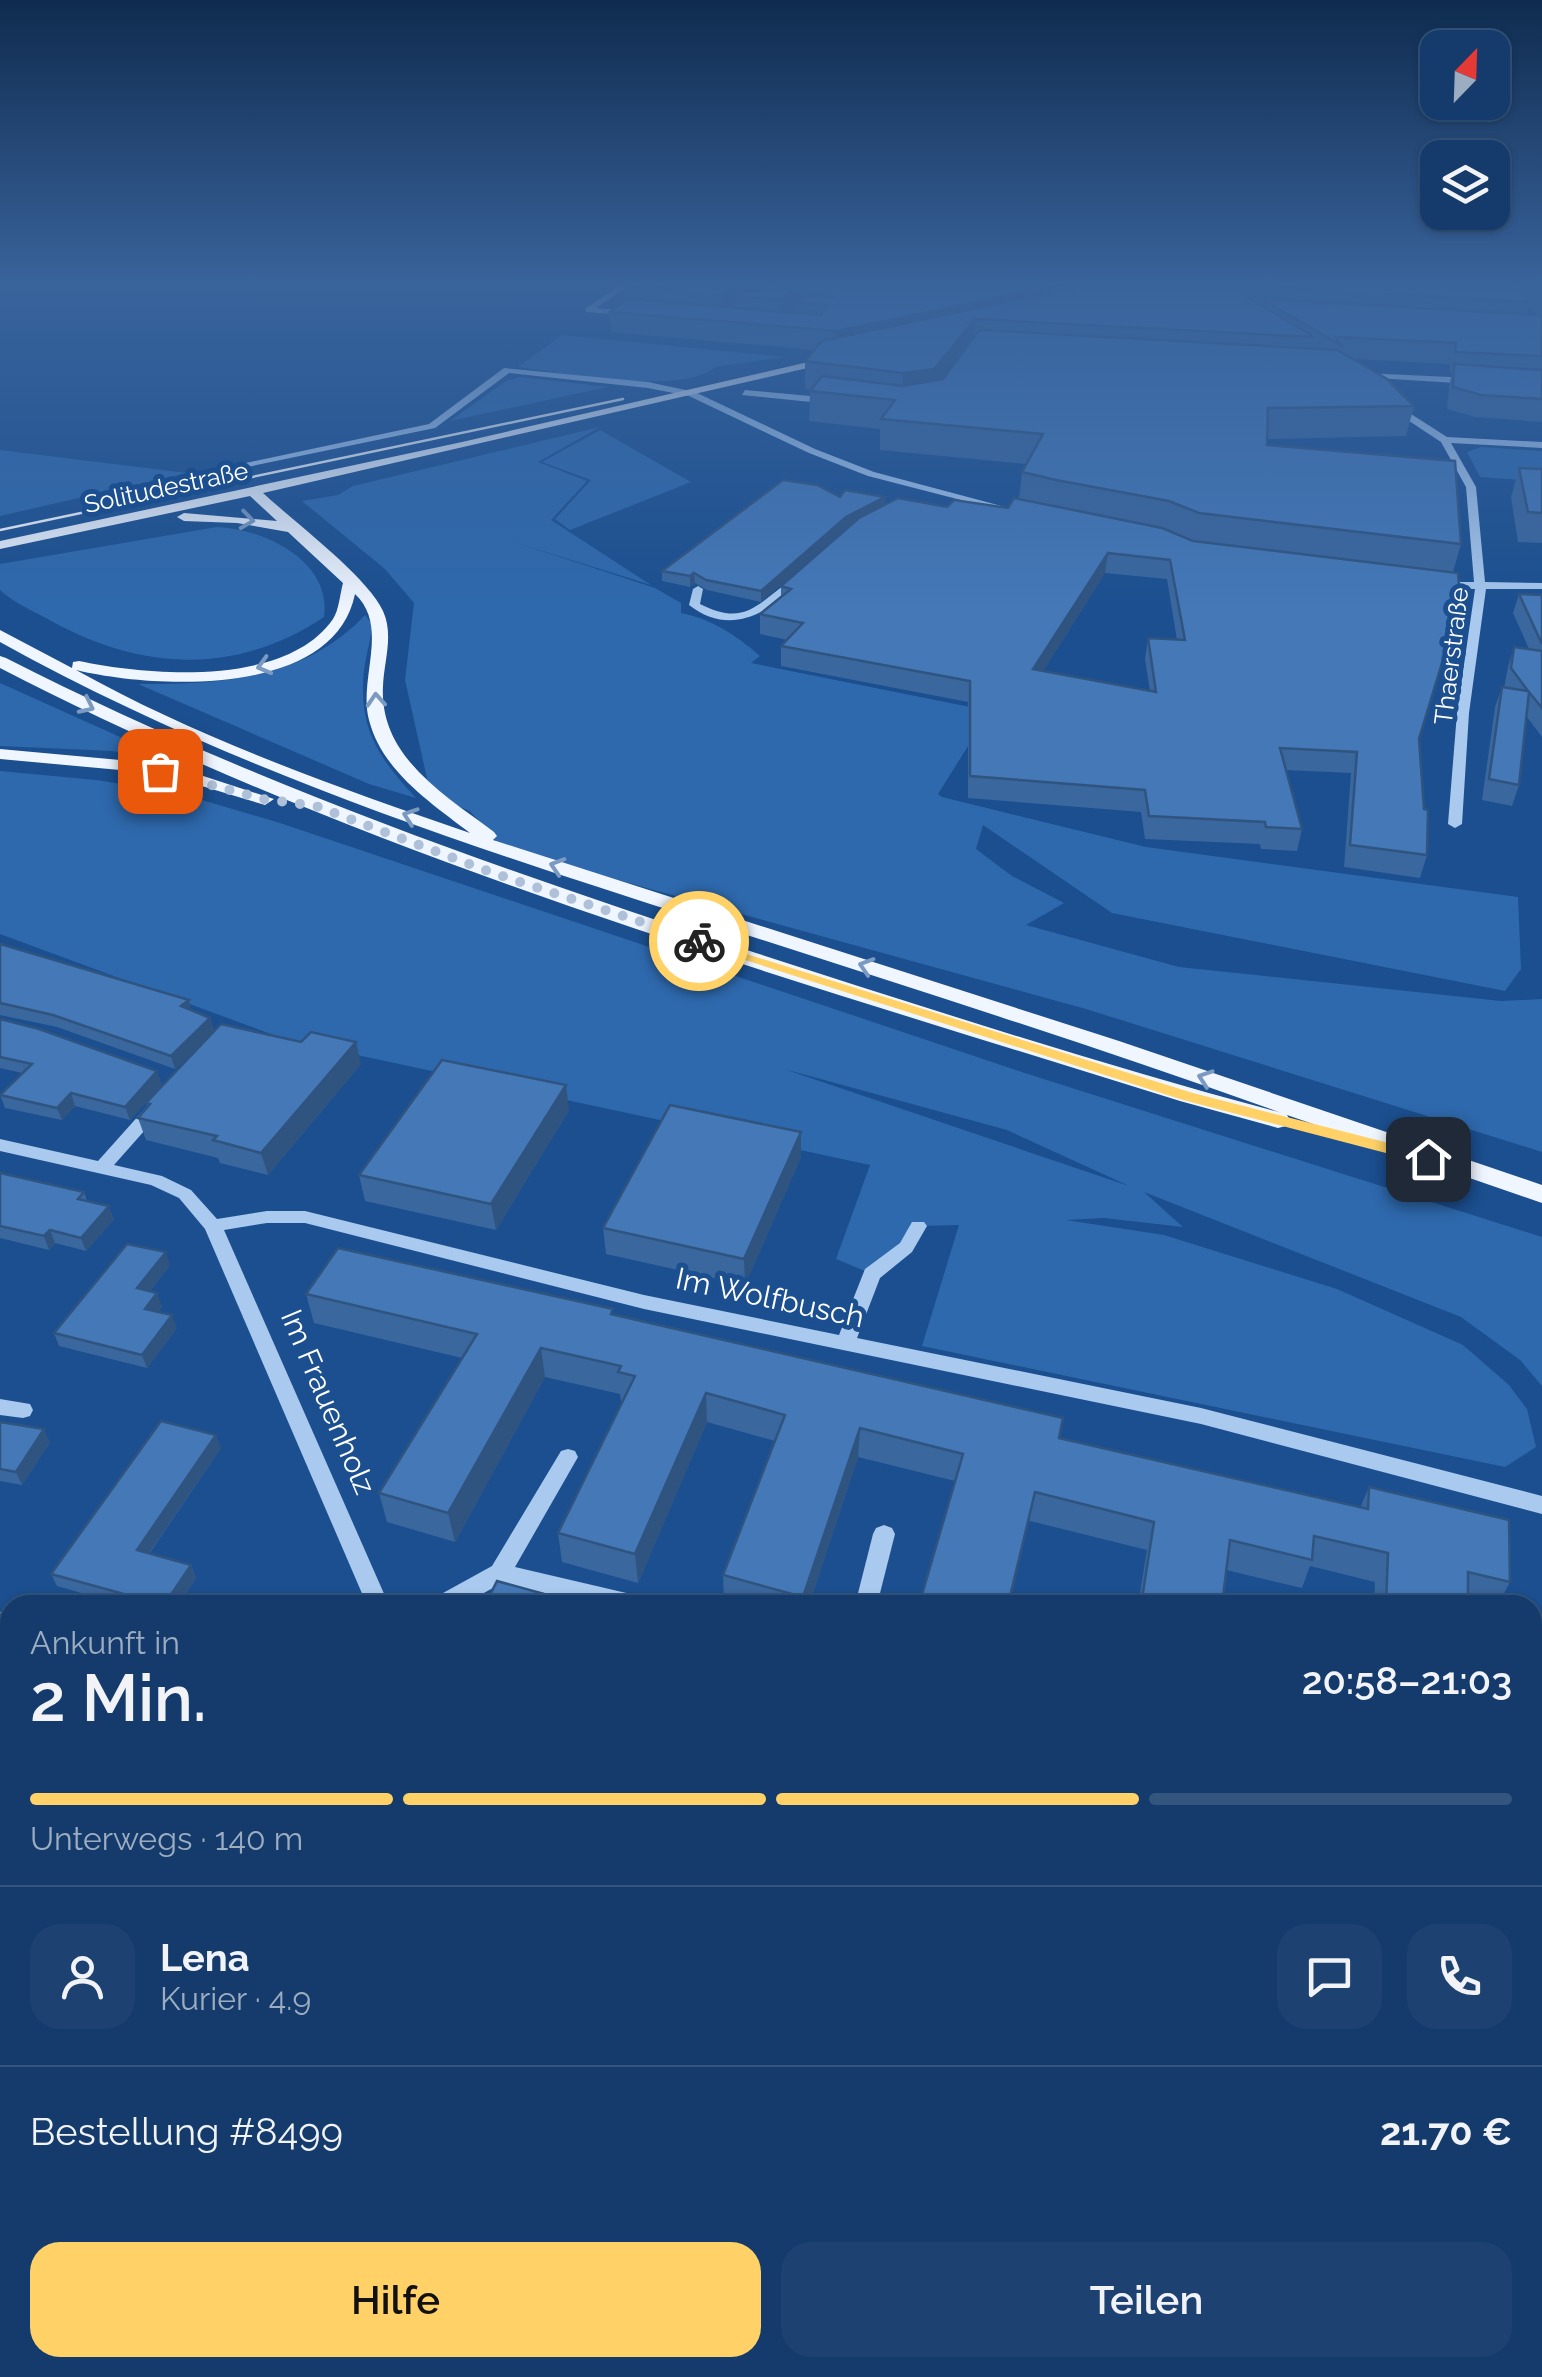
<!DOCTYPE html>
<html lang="de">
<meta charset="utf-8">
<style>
:root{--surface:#143b6b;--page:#1d4271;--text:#f1f3f6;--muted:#9dadc1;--line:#33557e;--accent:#ffd166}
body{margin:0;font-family:Raleway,sans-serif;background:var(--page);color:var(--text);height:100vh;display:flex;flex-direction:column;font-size:38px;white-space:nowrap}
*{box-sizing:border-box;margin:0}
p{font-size:32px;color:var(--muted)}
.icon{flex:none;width:55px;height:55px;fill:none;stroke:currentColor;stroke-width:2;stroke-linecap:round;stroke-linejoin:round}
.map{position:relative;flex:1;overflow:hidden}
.sheet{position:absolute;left:0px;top:1595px;width:1542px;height:782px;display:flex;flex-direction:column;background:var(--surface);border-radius:30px 30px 0 0;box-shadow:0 2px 8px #0004,0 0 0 2px var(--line)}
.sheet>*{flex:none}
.needle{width:65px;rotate:23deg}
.tools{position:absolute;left:1420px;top:30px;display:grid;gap:20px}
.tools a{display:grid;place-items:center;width:90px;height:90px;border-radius:20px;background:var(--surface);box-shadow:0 2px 8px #0004,0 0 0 2px var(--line);font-size:50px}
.pin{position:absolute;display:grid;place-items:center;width:85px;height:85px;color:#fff;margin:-42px;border-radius:20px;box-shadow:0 5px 15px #0006}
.courier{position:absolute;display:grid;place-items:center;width:100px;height:100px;margin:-50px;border:8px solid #ffd166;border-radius:50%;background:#fff;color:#222;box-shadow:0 2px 12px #0007}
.summary em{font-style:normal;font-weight:600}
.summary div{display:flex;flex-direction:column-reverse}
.summary{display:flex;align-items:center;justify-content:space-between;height:170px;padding:0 30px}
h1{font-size:65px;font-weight:600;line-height:75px}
.bar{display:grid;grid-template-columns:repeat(4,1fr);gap:15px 10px;align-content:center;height:120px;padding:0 30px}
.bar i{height:12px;border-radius:8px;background:var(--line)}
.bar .current{background:var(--accent)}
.bar p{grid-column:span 4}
.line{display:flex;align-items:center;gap:25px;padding:0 30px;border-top:2px solid var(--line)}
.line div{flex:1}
.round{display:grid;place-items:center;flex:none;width:105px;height:105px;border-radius:30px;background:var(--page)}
.button{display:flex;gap:20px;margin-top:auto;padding:20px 30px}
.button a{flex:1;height:115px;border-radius:30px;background:var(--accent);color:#111;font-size:40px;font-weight:600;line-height:115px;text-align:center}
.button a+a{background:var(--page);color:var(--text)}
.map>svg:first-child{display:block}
.green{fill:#2e69ad;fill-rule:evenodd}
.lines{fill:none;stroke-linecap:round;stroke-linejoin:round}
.minor{fill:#a9c9ee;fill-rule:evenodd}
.major{fill:#f0f6ff;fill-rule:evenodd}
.tram{stroke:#fff;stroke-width:2.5}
.wall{fill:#3a679d;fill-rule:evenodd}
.shaded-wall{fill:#305480}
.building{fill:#4478b7;stroke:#305480;stroke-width:2.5;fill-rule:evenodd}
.oneway{stroke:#7b9ac1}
.route{fill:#ffd166}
.done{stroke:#afc1d8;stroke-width:10;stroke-dasharray:0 18}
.labels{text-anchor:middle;stroke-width:10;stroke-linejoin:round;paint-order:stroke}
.far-street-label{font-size:25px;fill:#fff;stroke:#1b4f8f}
.street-label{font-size:30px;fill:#fff;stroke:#1b4f8f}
</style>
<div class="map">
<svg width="1542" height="2377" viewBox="0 0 1542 2377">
<rect width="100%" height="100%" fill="#1b4f8f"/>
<g class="green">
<path d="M 562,335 L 785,357 L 715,367 C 682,396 564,373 518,367 Z"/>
<polygon points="520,377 608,387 450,421 506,381"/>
<path d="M 600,427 L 538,462 L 587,481 L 551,520 L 651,585 L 514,542 L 655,588 L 681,603 L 681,613 C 712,619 736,635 760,656 L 751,663 L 990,711 L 938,794 L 942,797 L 1146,847 L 1518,897 L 1521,969 L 1505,991 L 1112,913 L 983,825 L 976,849 L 1012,876 L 1064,903 L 1026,925 L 1179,967 L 1501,1001 L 1542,999 L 1542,1152 L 1086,1009 L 502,848 L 470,811 L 431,796 L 405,680 L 414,603 L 385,569 L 302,501 L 338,495 L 353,486 Z"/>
<polygon points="600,430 691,482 570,530 555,519 591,480 542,462"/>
<polygon points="1481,447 1542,451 1542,488 1535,481 1480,477 1467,452"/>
<polygon points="0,450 187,473 0,516"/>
<path d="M 217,527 C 265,529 332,561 324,617 C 237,675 143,671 53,622 C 36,612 15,604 0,590 L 0,564 Z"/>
<path d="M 365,615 L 372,624 C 371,640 366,655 364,671 C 358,729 379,758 416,798 L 369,784 L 138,684 C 221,685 305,679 365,615 Z"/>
<polygon points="0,683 169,759 112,751 0,746"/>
<path d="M 0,771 L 96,780 L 175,792 L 280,823 L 1031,1075 L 1542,1237 L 1542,1386 L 1520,1360 L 1461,1317 L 1144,1192 L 1183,1227 L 1104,1218 L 1066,1220 L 1164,1235 L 1337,1289 L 1463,1345 L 1509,1385 L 1527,1409 L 1536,1447 L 1505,1467 L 922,1346 L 959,1225 L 918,1226 L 872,1274 L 836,1259 L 870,1165 L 287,1040 L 0,934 ZM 784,1069 L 1007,1130 L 1127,1185 L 1126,1185 Z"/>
</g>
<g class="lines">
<g class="minor">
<polygon points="628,280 637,280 596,308 634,312 637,316 586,312 586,308"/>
<polygon points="504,368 648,382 695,392 815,449 874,472 1024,512 1019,515 868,476 809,453 689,396 648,388 509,373 435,428 204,476 199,473 429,424"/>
<polygon points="1363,373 1472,378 1476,381 1472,384 1360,377"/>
<polygon points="745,390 831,398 835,401 831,404 742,395"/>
<polygon points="1391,405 1397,405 1447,437 1542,442 1542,448 1451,443 1476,487 1485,582 1542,583 1542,589 1486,589 1469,713 1462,824 1455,828 1448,824 1457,713 1475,589 1438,588 1433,585 1438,582 1474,582 1466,487 1441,442 1391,409"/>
<path d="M 799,576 L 804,579 L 803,581 C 768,612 732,638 689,605 L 693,589 L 698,586 L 703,589 L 700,604 C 750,630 760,597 799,576 Z"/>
<polygon points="155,1103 163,1108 161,1112 114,1165 162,1176 191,1190 217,1219 267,1211 305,1211 644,1295 839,1335 865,1269 900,1243 912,1222 924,1222 927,1226 912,1252 880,1278 857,1338 1201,1408 1542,1496 1542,1514 1201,1424 644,1309 305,1223 267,1223 224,1230 389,1605 367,1605 205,1229 179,1198 151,1185 0,1151 0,1139 98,1161 149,1104"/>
<polygon points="0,1399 30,1404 33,1410 30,1416 23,1418 0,1415"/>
<polygon points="568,1449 575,1451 578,1457 515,1567 635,1595 643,1598 646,1605 595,1605 502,1583 462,1605 431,1605 434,1598 492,1566 561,1451"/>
<polygon points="884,1525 892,1528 895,1534 877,1605 855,1605 873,1534 876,1528"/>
<polygon points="0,1612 10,1613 10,1633 0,1632"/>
<polygon points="1532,1830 1542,1833 1542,1857 1532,1854"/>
<polygon points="10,1902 10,1928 0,1929 0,1903"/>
<rect x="1532" y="2175" width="10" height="28"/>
<polygon points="10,2262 10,2292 0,2293 0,2263"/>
<polygon points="615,2368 645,2368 648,2377 618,2377"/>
</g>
<g class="major">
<path d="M 834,356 L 838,361 L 263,493 C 293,521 367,576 383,611 C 394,635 384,661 383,686 C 379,757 445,795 494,832 L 497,836 L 493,840 L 1119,1041 L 1542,1185 L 1542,1203 L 1287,1115 L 1290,1120 L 1286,1126 L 1278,1128 L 1180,1101 C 781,976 373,861 0,668 L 0,656 L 6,658 C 247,781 499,869 756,953 C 930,1009 1105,1066 1282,1113 C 1088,1044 891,981 694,918 C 453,841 222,765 0,642 L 0,630 L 72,668 L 73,662 L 79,661 C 149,676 286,687 333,619 C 339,610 340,594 343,583 L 288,532 L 237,523 L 184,521 L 177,517 L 184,513 L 277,521 L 250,496 L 0,549 L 0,541 L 462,442 ZM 355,594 C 390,627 358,679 369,720 C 382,771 431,803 470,833 C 336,787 200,739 76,670 C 155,689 334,698 355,594 Z"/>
<polygon points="0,749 131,761 188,771 274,799 265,805 185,781 131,771 0,759"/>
</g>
<polyline class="tram" points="0,530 623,399"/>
</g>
<g class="wall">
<path d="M 630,280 L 1514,280 L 1518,287 L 1520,280 L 1542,280 L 1542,422 L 1475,417 L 1447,409 L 1449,386 L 1452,373 L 1450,373 L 1450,364 L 1353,359 L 1414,406 L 1406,436 L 1267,439 L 1267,445 L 1461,544 L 1453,572 L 1419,740 L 1427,855 L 1420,878 L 1344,867 L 1351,773 L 1286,770 L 1302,829 L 1297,851 L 1261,849 L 1260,844 L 1145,839 L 1141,812 L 968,798 L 968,702 L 781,666 L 781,646 L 787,640 L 760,634 L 760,614 L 781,597 L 781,586 L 853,523 L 846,527 L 761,602 L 707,590 L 695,583 L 690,587 L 662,581 L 662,571 L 840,497 L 885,505 L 1008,508 L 1019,499 L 1022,472 L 1026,464 L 880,450 L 880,429 L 809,421 L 810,390 L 805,389 L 805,361 L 815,350 L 611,332 L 610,312 L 625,301 L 624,285 ZM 1529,305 L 1537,315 L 1526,314 ZM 1105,573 L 1167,579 L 1177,640 L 1148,638 L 1145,659 L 1150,691 L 1043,671 Z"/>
<polygon points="1519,468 1542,469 1542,543 1518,542 1511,497"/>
<polygon points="1519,594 1542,595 1542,737 1527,717 1519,785 1512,806 1482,800 1495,707 1502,687 1504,688 1508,667 1514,647 1529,649 1513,613"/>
<polygon points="0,944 210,1018 214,1031 175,1069 57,1027 0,1015"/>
<polygon points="0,1019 162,1084 130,1120 75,1106 62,1120 5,1108 0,1095 22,1073 0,1068"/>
<polygon points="361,1064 268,1175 220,1163 218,1158 146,1140 138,1118 148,1107 146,1103"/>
<polygon points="569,1110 496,1230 365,1201 359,1175"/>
<polygon points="801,1132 801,1157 745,1285 606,1254 603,1228"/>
<polygon points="0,1173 84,1192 87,1201 114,1219 86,1251 55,1243 49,1250 0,1238"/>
<polygon points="170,1265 150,1291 162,1306 158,1312 177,1328 147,1368 59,1346 54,1333"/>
<polygon points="306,1294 614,1315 1059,1438 1360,1508 1369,1487 1510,1582 1498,1605 1374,1605 1375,1582 1310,1566 1302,1588 1226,1570 1222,1605 1138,1605 1147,1550 1030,1521 955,1481 858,1457 809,1605 730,1605 724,1603 723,1575 775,1441 707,1422 638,1583 562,1562 558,1533 623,1401 621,1401 620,1394 545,1377 455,1542 387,1522 379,1493 462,1358 314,1323"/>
<polygon points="0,1422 50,1442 22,1485 0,1481"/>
<polygon points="221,1448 149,1554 191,1565 196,1578 178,1605 123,1605 57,1586 51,1574"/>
<polygon points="0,1661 10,1662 10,1751 0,1751"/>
<polygon points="10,2044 10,2129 0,2129 0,2045"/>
<polygon points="733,2368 1045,2368 1040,2377 733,2377"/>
<polygon points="1099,2368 1532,2368 1542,2377 1100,2377"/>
</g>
<g class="shaded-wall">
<polygon points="741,280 743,280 744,297 739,297 739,302 722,315 721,295"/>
<polygon points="1081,280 1173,280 975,319 973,346 932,398 902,402 903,373 837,352 837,331"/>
<polygon points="803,283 803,302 799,302 798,306 781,320 781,300"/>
<polygon points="885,497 885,507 846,527 761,602 761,591 846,517"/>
<polygon points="1108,553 1105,573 1031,690 1033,669"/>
<polygon points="694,573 695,583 690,587 690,576"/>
<polygon points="189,1000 192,1013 181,1006"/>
<polygon points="210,1018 214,1031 175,1069 171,1056"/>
<polygon points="356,1042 361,1064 268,1175 261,1153"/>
<polygon points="157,1071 162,1084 130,1120 125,1107"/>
<polygon points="566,1085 569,1110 496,1230 491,1204"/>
<polygon points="71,1093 75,1106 62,1120 57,1108"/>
<polygon points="801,1132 801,1157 745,1285 744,1259"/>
<polygon points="109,1206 114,1219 86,1251 81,1238"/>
<polygon points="50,1230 55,1243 49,1250 44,1236"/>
<polygon points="166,1252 170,1265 142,1301 137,1288"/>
<polygon points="157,1293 162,1306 150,1322 145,1309"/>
<polygon points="172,1315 177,1328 147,1368 142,1355"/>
<polygon points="541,1348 545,1377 455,1542 448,1513"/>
<polygon points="706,1393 707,1422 638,1583 635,1554"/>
<polygon points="860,1428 858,1457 809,1605 802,1605 803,1597"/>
<polygon points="44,1429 50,1442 22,1485 16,1472"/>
<polygon points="216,1435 221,1448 142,1563 137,1550"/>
<polygon points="1035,1492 1010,1605 1008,1605"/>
<polygon points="191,1565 196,1578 178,1605 164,1605"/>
<polygon points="326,2368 331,2368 332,2377 328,2377"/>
</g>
<g class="building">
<polygon points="630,280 741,280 721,295 624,285"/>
<polygon points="758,280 964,280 990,283 993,280 1081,280 837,331 610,312 627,299 821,315 827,305 799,302 806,295 831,297 837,293 834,288 803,283 781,300 739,297 746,290 775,293 783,288 780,283"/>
<polygon points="1112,280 1219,280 1314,337 975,319 934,369 903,373 805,361 822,341"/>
<polygon points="1231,280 1514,280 1529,302 1241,286"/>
<polygon points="1531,280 1542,280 1542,294"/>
<polygon points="1262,299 1538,315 1542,317 1542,356 1455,352 1456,343 1335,337 1342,346"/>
<polygon points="979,330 1337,350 1387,379 1414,406 1268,408 1267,445 1455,461 1461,544 1199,513 1169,501 1056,480 1022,472 1043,434 881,419 895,400 810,391 822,376 903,386 943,379"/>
<polygon points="1454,364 1542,370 1542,399 1481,395 1453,387"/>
<polygon points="1519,468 1542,469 1542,513 1528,512"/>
<polygon points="783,480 817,485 840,497 845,490 885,497 846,517 761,591 706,580 694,573 690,576 662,571"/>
<path d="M 898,498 L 947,507 L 954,500 L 1008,508 L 1014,498 L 1162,528 L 1193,541 L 1458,573 L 1459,586 L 1465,587 L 1419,739 L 1424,809 L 1428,810 L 1427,855 L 1350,845 L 1357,752 L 1280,748 L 1302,829 L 1266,827 L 1265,822 L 1149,816 L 1145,790 L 970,776 L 970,681 L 781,646 L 803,623 L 760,614 L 791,589 L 781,586 L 859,518 ZM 1108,553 L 1170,560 L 1185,640 L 1148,638 L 1156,692 L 1033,669 Z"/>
<polygon points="1519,594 1542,595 1542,644"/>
<polygon points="1514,647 1542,651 1542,708 1529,692 1519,785 1489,779 1502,687 1528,691 1511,668"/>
<polygon points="0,944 189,1000 181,1006 210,1018 171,1056 53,1015 0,1003"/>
<polygon points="0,1019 39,1029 157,1071 125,1107 71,1093 57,1108 0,1095 32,1064 0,1057"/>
<polygon points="221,1024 301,1042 311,1032 356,1042 261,1153 213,1140 217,1136 138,1118 150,1104 146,1103"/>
<polygon points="442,1060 566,1085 491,1204 359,1175"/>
<polygon points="670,1105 801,1132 744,1259 603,1228"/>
<polygon points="0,1173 84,1192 78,1199 109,1206 81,1238 50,1230 44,1236 0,1226"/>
<polygon points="127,1244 166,1252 137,1288 157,1293 145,1309 172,1315 142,1355 54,1333"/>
<polygon points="338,1248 613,1309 611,1314 1063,1418 1059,1438 1368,1509 1369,1487 1509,1520 1510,1582 1468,1572 1468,1605 1386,1605 1388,1553 1314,1536 1312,1560 1230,1540 1222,1605 1141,1605 1154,1522 1035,1492 1008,1605 919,1605 963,1454 860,1428 803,1597 723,1575 785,1415 706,1393 635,1554 558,1533 635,1376 618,1372 621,1366 541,1348 448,1513 379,1493 477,1334 306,1294"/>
<polygon points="161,1421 216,1435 137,1550 191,1565 164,1605 51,1574"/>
<polygon points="0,1422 44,1429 16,1472 0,1469"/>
<polygon points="497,1581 584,1605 485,1605"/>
<polygon points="0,1661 10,1662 10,1732 7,1739 0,1739"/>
<polygon points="1532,1861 1535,1862 1538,1948 1532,1947"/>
<polygon points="10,2044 10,2118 0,2119 0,2045"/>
<polygon points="1532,2280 1542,2281 1542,2377 1467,2377 1467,2375 1259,2368 1532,2368"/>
<polygon points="303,2368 326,2368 328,2377 280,2377"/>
<polygon points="459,2368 506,2368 507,2377 461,2377"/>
<polygon points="733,2368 888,2368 889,2377 733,2377"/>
<polygon points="1108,2368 1208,2368 1209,2377 1109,2377"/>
</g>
<defs><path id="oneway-chevron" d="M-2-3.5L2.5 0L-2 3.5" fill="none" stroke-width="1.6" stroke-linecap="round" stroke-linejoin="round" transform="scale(2.5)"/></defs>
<g class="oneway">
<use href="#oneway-chevron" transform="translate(247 520) rotate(8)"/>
<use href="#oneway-chevron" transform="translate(264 666) rotate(164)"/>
<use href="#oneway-chevron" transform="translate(376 700) rotate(-94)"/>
<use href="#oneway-chevron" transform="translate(87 706) rotate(26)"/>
<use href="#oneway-chevron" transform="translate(410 816) rotate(-161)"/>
<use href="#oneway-chevron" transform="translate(557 866) rotate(-162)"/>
<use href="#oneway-chevron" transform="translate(866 966) rotate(-162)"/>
<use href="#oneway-chevron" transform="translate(1205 1078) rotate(-161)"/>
</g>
<linearGradient id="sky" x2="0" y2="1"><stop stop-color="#0f2b4f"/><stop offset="0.46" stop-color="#39639b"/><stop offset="1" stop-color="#39639b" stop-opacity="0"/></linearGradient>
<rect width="1542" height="613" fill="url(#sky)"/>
<polygon class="route" points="695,938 1193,1093 1428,1153 1436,1159 1428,1164 1183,1100 695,944"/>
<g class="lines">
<polyline class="done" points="160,771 263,799 316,806 493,873 699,941"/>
</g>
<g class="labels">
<g class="far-street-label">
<text transform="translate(166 487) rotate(-12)" y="9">Solitudestraße</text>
<text transform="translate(1451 656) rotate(-83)" y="9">Thaerstraße</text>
</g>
<g class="street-label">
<text transform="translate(770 1298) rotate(12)" y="10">Im Wolfbusch</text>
<text transform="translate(328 1402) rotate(67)" y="10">Im Frauenholz</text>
</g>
</g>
</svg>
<div class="tools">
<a><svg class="needle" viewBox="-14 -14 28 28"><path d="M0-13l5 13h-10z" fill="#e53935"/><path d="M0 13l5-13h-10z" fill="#9dadc1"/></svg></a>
<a><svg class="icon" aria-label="layers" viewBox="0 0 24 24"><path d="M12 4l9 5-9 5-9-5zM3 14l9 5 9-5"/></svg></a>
</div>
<div class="pin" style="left:160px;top:771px;background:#ea580c"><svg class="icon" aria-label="bag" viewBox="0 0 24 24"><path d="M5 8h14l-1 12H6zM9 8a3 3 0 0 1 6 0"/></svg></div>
<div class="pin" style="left:1428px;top:1159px;background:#1f2937"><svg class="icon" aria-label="home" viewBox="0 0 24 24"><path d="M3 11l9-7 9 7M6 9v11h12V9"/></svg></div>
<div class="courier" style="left:699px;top:941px"><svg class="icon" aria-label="bike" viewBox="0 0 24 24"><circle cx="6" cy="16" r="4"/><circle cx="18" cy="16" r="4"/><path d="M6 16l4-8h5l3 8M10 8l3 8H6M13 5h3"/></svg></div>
<section class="sheet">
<div class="summary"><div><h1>2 Min.</h1><p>Ankunft in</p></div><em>20:58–21:03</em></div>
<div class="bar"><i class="current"></i><i class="current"></i><i class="current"></i><i></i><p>Unterwegs · 140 m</p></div>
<div class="line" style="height:180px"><a class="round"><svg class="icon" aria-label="person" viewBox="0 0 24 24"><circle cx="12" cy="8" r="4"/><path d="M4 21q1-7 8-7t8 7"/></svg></a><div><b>Lena</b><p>Kurier · 4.9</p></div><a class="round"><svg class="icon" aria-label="chat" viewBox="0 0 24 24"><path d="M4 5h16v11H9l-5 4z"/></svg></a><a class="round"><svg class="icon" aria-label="phone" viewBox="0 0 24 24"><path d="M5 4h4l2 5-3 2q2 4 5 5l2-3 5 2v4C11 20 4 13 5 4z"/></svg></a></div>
<div class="line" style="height:130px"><div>Bestellung #8499</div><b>21.70 €</b></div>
<div class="button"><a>Hilfe</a><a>Teilen</a></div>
</section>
</div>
